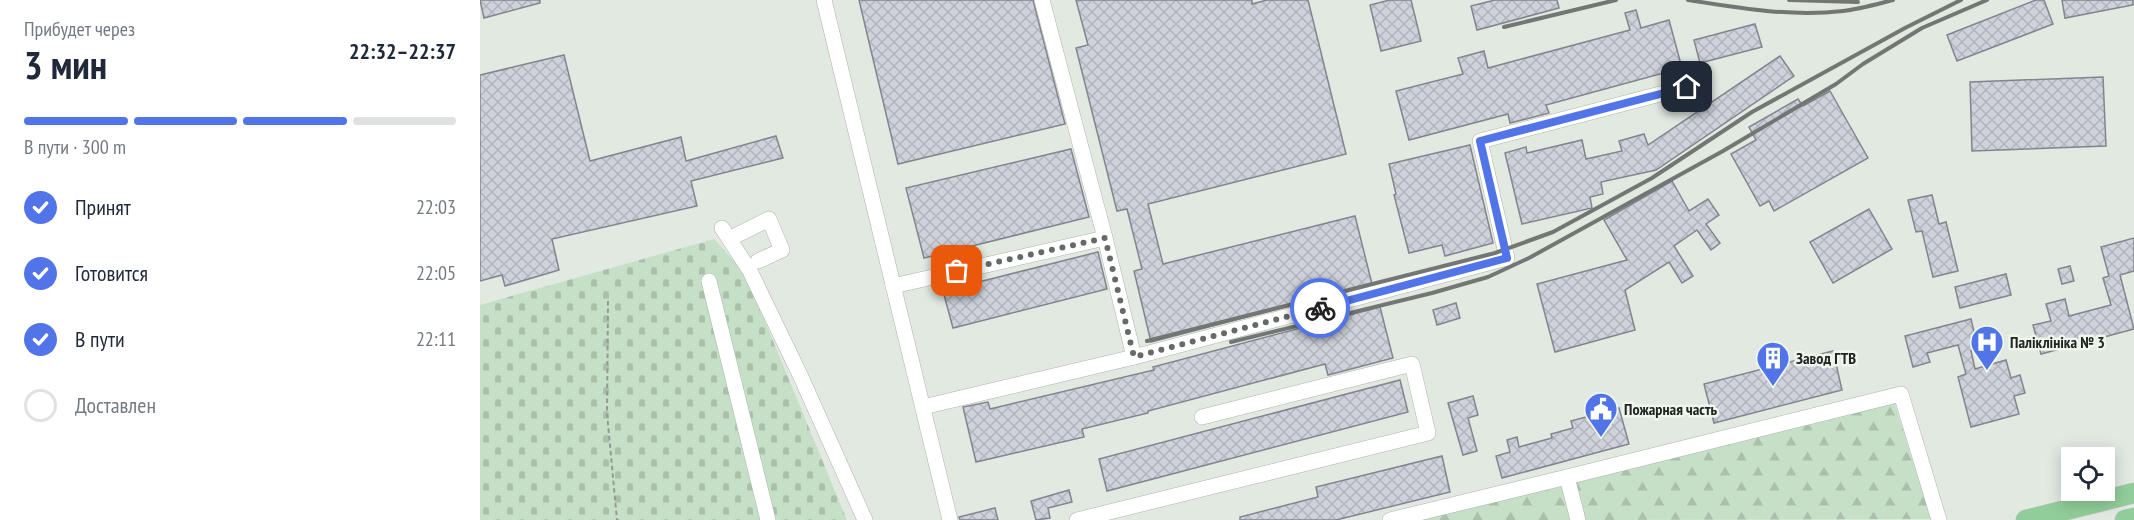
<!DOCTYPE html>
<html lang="ru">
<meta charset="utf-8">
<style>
:root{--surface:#fff;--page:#f2f2f3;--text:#1f2937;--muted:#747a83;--line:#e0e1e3;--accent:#5175e9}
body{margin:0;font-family:"PT Sans Narrow",sans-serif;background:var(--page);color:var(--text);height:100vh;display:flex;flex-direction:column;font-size:22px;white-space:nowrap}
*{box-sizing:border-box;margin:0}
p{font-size:20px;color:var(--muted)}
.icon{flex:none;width:33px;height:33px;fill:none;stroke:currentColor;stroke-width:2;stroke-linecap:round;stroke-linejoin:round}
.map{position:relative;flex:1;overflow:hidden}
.panel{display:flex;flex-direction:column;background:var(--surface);width:480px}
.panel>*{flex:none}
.fabs{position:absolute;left:1581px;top:447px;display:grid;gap:12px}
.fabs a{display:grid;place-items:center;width:54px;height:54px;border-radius:0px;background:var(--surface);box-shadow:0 3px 15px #0003;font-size:30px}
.pin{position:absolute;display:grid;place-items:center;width:51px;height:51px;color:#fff;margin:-26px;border-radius:12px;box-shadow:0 3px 9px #0006}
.courier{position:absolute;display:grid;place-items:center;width:60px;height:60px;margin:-30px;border:4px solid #5175e9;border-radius:50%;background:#fff;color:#222;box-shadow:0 2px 8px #0007}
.summary em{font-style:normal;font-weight:700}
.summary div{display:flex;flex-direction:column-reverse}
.summary{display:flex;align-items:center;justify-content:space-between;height:102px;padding:0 24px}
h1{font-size:39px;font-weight:700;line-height:45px}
.bar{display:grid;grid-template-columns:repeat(4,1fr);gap:9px 6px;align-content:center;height:72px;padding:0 24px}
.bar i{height:8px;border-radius:4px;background:var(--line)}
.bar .on{background:var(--accent)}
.bar p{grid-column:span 4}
ol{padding:0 24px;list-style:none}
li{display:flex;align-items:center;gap:18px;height:66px}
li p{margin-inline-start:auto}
li .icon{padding:6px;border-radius:50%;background:var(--accent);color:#fff;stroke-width:4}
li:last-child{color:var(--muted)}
li i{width:33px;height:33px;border:3px solid var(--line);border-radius:50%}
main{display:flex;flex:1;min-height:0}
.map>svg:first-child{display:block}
.forest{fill:url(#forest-firs)}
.cemetery{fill:url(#cemetery-stones)}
.building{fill:url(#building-cross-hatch);stroke:#82858d;stroke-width:1.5}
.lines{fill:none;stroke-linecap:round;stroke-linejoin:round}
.minor-casing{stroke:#acb4ad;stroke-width:16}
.major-casing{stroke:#c6c6c6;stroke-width:21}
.path{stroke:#949994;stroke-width:2;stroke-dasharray:4.5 3;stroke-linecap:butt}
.minor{stroke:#fff;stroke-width:15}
.major{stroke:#91cd9a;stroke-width:20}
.rail{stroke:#737773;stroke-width:4}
.done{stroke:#666a66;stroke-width:6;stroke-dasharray:0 10.8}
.route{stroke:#5175e9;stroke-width:8}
.labels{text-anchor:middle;stroke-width:5;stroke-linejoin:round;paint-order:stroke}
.poi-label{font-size:16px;font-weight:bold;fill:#232523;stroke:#eef6ee;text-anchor:start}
</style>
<main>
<section class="panel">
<div class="summary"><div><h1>3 мин</h1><p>Прибудет через</p></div><em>22:32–22:37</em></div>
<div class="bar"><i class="on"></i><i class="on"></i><i class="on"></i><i></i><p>В пути · 300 m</p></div>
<ol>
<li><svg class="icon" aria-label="check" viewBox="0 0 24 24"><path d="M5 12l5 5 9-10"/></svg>Принят<p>22:03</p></li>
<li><svg class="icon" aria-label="check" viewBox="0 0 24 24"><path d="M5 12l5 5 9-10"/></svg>Готовится<p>22:05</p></li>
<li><svg class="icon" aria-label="check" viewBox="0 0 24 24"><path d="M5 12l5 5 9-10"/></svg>В пути<p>22:11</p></li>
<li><i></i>Доставлен</li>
</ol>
</section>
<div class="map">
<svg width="1654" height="520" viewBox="0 0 1654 520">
<defs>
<pattern id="forest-firs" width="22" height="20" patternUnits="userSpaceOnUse" patternTransform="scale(1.5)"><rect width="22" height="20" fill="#c6e0c7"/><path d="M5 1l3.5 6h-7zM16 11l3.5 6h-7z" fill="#aac0ab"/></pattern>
<pattern id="cemetery-stones" width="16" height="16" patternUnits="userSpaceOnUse" patternTransform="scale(1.5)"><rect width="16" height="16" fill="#c6e0c7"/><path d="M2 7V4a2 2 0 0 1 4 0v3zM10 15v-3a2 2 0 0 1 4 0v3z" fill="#aac0ab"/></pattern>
<pattern id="building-cross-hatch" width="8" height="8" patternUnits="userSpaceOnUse" patternTransform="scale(1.5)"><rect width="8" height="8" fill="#cfd2db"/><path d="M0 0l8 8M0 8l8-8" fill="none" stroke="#b1b4bc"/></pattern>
</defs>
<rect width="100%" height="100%" fill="#e1e9e1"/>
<g class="forest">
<polygon points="1414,401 1451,519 1103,520 1094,482"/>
<polygon points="1082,484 1091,520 940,520"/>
</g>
<polygon class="cemetery" points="234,239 265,273 367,520 0,520 0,305"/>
<g class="building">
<polygon points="0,0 60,0 60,3 4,18"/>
<polygon points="379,0 553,0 585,124 418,164"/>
<polygon points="596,0 772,0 772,4 787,0 828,0 866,154 668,204 683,264 875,216 892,284 671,342 654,271 662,269 647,209 637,211 596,48 608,45"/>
<polygon points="910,0 931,0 941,41 901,51 890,5"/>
<polygon points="1015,0 1077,0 1079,8 997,30 991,6"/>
<polygon points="1556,0 1564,0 1573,24 1477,61 1467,35"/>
<polygon points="1582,0 1653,0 1653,5 1585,18"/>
<polygon points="1156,10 1161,28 1189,20 1202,68 1066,105 1069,113 1030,123 1028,114 929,140 916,91 983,74 978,58 1004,51 1008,68 1150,30 1145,13"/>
<polygon points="1275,24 1282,47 1220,63 1214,40"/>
<polygon points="84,55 110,161 201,137 206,161 296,136 303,158 211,181 217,206 72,239 79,270 25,286 22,275 0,281 0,75"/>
<polygon points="1300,56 1314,76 1176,170 1121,182 1123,194 1110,197 1112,208 1042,224 1025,153 1046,147 1047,153 1102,140 1106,159 1142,151 1139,141 1164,134 1168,145"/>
<polygon points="1623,77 1626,146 1492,151 1490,82"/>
<polygon points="1350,91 1388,158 1294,211 1289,201 1280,206 1251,154 1276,140 1269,127 1318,99 1323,106"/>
<polygon points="990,145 1013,243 965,256 962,245 929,253 914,195 916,194 909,164"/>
<polygon points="591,149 609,217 444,258 426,188"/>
<polygon points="1192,181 1209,211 1228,199 1239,215 1226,224 1240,243 1231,250 1217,230 1194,246 1213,276 1202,283 1189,262 1145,290 1155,330 1075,352 1057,284 1147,260 1124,220"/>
<polygon points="1452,195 1459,224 1466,222 1478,271 1453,277 1442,231 1436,232 1428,200"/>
<polygon points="1389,209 1412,249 1353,283 1330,242"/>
<polygon points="1654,238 1654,271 1640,275 1654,329 1561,354 1553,325 1571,321 1566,304 1585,299 1589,316 1631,305 1623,278 1629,276 1621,247"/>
<polygon points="618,252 627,289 473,328 463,291"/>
<polygon points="1590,266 1594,281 1582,284 1578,269"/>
<polygon points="1526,274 1531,295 1480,308 1475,287"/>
<polygon points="976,303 980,318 957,325 953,310"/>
<polygon points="900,307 913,358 848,375 845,364 668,411 668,413 602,429 604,437 496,462 483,407 508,402 510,409 674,370 673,367"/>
<polygon points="1491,319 1498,349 1491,351 1495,369 1526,360 1531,378 1540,375 1545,393 1534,396 1539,414 1491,427 1478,377 1486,374 1478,345 1447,353 1450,362 1433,367 1425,336"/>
<polygon points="1353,351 1362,390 1234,423 1224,384"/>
<polygon points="920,380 928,412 627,491 619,459"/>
<polygon points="993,396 998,415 988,418 997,451 983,455 968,403"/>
<polygon points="1139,408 1149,444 1022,478 1016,456 1030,452 1027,440 1037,437 1039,447 1072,438 1071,434 1093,428 1091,421"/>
<polygon points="962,456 970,492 856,520 760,520 760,517 838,497 836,487"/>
<polygon points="589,490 592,502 568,508 570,518 556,520 551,501"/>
<polygon points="515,508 518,520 480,520 479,517"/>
</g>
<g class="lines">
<defs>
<g id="minor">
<polyline points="344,0 470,520"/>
<polyline points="242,228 270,271 321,377 385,520"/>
<polyline points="249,239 289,219 302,250 278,261"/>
<polyline points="229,281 288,520"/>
<polyline points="413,286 625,238 562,0"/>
<polyline points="654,357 1027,258 1000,141 1207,87"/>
<polyline points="443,407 654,357 625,238"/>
<polyline points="1087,477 1421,394 1459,520"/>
<polyline points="597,520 948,433 932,364 722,417"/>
<polyline points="910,520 1087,477 1098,520"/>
</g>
<g id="major">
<polyline points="1546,520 1654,493"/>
<polyline points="1645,520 1654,518"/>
</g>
</defs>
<use href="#minor" class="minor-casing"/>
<use href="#major" class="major-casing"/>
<polyline class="path" points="128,301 127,413 137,520"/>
<use href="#minor" class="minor"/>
<use href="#major" class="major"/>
<g class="rail">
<path d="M 1208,0 C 1259,8 1311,17 1363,11 C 1380,9 1397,4 1413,0"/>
<polyline points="1309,0 1378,2"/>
<polyline points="1024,27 1136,0"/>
<polyline points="667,341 1015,253 1073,232 1172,178 1272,112 1425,28 1481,0"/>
<polyline points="751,342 952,293 1008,277 1049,258 1243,151 1356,84 1383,64 1442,28 1507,0"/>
</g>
</g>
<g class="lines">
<polyline class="done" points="477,271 625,238 654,357 840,308"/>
<polyline class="route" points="840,308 1027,258 1000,141 1207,87"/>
</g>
<defs>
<symbol id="hospital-pin" viewBox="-11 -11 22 30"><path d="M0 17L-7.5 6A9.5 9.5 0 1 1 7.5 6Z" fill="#5175e9" stroke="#eef6ee"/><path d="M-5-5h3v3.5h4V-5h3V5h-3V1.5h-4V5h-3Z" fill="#fff"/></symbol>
<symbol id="building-pin" viewBox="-11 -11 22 30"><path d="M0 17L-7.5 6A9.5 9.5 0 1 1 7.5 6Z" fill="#5175e9" stroke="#eef6ee"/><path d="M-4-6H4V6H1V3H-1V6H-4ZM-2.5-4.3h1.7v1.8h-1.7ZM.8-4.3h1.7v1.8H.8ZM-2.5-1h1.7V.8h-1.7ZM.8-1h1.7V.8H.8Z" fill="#fff"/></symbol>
<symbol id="civic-pin" viewBox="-11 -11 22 30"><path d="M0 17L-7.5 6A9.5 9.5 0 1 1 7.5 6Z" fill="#5175e9" stroke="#eef6ee"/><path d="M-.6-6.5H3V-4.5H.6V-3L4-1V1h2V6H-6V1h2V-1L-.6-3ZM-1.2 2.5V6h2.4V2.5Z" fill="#fff"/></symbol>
</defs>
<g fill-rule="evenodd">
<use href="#hospital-pin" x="1488" y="323" width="38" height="52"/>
<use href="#building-pin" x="1274" y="339" width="38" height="52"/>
<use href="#civic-pin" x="1102" y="390" width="38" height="52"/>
</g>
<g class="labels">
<g class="poi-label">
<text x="1530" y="348">Паліклініка № 3</text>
<text x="1316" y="364">Завод ГТВ</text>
<text x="1144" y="415">Пожарная часть</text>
</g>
</g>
</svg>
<div class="fabs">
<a><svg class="icon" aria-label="locate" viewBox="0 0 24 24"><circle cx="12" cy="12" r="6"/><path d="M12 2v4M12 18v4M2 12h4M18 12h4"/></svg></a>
</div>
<div class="pin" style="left:477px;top:271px;background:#ea580c"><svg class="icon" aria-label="bag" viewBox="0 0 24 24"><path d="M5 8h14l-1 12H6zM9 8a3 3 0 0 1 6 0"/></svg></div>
<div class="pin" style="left:1207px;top:87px;background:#1f2937"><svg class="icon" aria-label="home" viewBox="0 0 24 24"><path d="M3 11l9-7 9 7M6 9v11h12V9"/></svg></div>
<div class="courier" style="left:840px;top:308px"><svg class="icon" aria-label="bike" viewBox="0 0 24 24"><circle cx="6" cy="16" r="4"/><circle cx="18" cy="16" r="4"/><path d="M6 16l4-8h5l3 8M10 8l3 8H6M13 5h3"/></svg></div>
</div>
</main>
